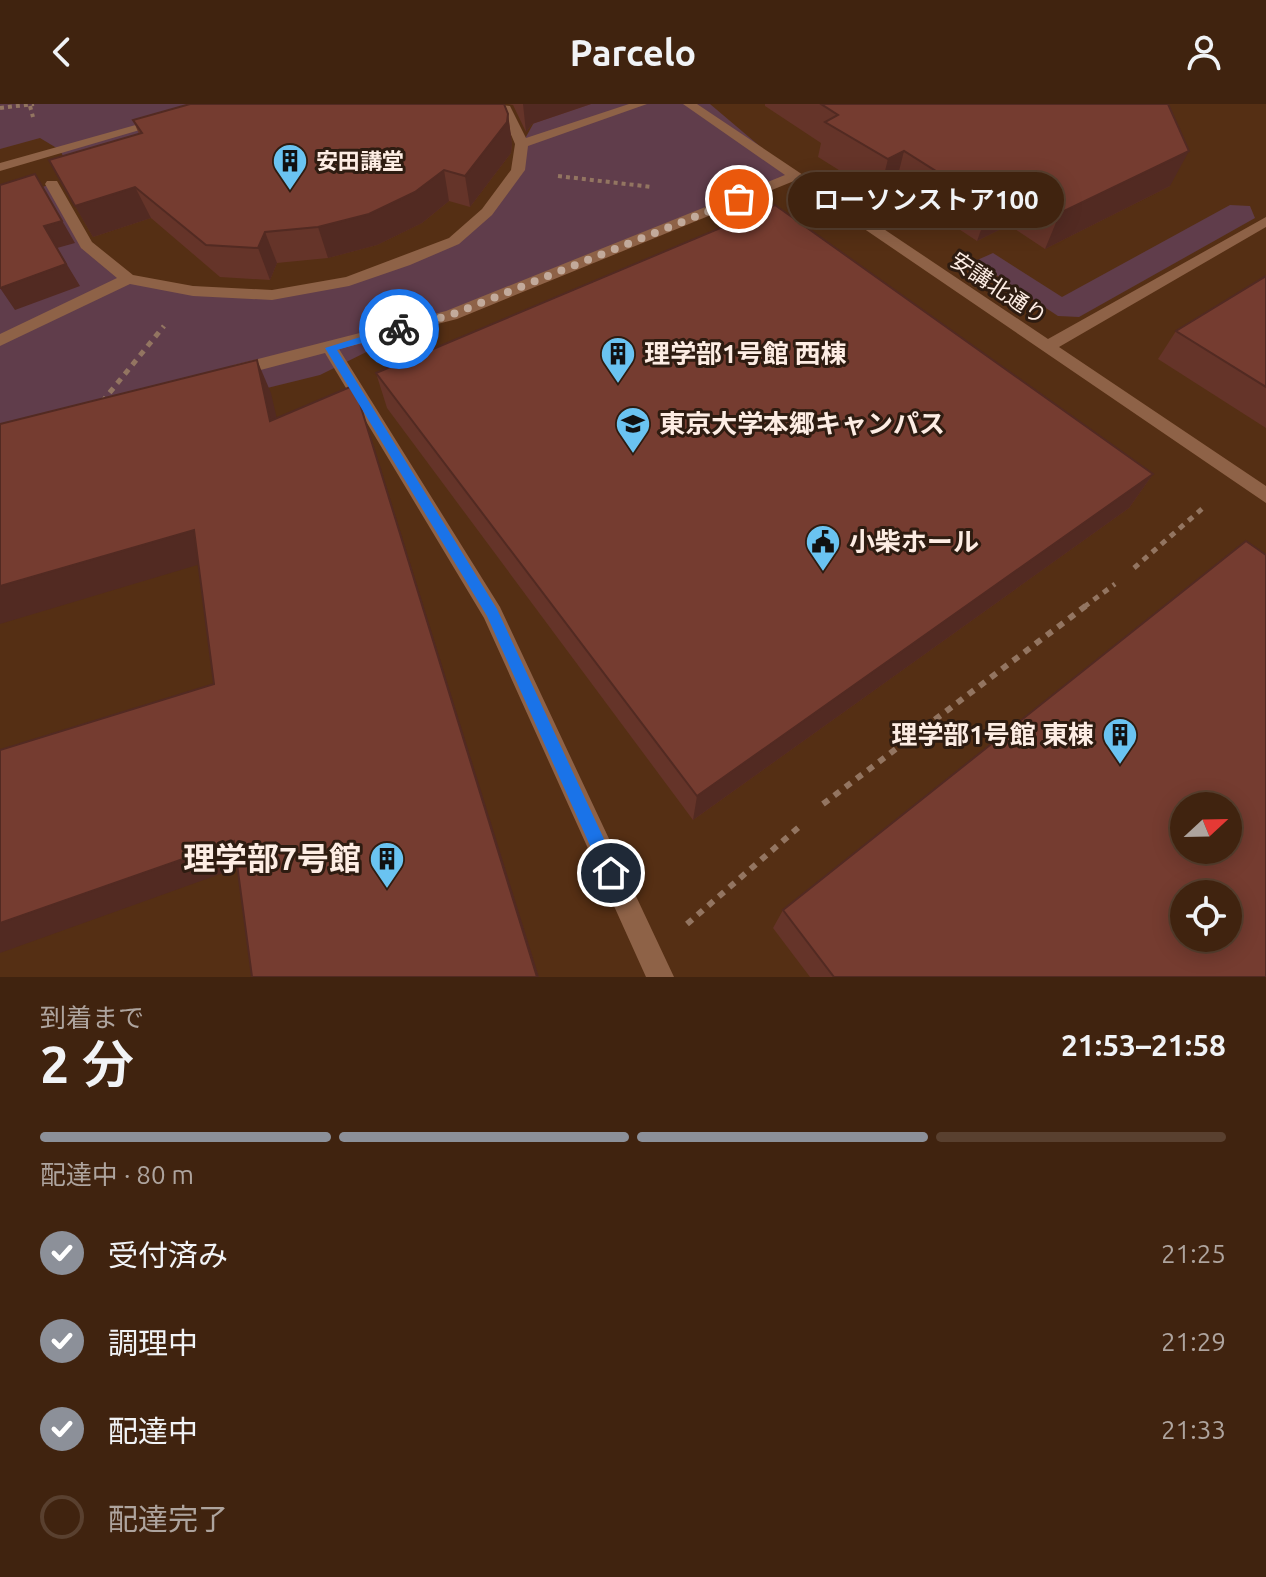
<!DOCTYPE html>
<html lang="ja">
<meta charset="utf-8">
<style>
:root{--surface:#40230f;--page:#4b2f1d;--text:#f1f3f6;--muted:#aea49e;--line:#59402f;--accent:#8c9099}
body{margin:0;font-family:Ubuntu,"Noto Sans JP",sans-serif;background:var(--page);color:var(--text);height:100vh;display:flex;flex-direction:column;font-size:30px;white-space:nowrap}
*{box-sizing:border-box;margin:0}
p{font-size:26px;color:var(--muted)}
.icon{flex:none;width:44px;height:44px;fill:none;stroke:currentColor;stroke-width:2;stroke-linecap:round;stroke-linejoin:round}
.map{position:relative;height:873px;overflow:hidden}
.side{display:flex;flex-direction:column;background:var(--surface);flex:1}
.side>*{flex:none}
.needle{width:52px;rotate:68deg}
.controls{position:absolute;left:1170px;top:688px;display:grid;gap:16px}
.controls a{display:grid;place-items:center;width:72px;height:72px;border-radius:50%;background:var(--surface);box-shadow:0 4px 20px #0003,0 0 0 2px var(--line);font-size:40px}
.pin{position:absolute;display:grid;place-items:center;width:68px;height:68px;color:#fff;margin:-34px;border:4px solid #fff;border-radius:50%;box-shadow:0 2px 8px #0007}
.courier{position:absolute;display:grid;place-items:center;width:80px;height:80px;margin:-40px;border:6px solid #1a73e8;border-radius:50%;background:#fff;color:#222;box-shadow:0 2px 10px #0007}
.bubble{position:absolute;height:56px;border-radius:28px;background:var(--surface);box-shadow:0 4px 20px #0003,0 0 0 2px var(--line);font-size:26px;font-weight:600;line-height:56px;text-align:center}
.headline em{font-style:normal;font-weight:600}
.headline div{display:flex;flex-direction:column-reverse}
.headline{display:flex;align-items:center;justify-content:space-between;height:136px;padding:0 40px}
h1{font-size:52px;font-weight:600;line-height:60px}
.bar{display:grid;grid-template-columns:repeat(4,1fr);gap:12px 8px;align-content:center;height:96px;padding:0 40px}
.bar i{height:10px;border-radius:6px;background:var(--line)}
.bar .selected{background:var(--accent)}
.bar p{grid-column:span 4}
ol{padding:0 40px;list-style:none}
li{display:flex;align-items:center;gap:24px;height:88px}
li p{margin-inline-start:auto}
li .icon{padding:8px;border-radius:50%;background:var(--accent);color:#fff;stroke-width:4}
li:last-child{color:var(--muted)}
li i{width:44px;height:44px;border:4px solid var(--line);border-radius:50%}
header{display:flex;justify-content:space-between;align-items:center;height:104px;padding:0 40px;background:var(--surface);font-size:36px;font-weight:600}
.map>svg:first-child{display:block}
.green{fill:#603d4b}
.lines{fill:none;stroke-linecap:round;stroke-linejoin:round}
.path-far2{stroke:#937561;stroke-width:4;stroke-dasharray:4 4;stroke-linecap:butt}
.path-far1{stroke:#937561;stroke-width:5;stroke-dasharray:6 6;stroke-linecap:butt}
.path{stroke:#937561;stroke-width:6;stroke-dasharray:7 7;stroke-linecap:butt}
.lane{fill:#8e6247;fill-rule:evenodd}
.street{fill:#8e6247;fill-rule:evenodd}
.wall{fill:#653429}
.shaded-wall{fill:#522a22}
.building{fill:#753c30;stroke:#522a22;stroke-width:2;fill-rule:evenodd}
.route{fill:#1a73e8}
.done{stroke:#c2aa9b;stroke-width:8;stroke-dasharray:0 14.4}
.labels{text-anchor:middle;stroke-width:6;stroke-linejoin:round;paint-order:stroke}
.far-poi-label{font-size:22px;font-weight:bold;fill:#fdede4;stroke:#2e1c11;text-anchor:start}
.far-street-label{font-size:22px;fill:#fdede4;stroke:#2e1c11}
.poi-label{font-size:26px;font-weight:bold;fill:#fdede4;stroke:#2e1c11;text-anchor:start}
.near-poi-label{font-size:32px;font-weight:bold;fill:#fdede4;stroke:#2e1c11;text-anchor:end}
</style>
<header><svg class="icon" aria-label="back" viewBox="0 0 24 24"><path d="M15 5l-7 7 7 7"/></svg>Parcelo<svg class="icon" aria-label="person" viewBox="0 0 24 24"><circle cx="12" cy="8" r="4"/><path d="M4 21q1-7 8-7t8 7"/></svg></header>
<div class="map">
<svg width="1266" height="873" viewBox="0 0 1266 873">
<rect width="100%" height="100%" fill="#552f14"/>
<g class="green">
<polygon points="0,0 260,0 68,62 60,46 40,34 0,45"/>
<polygon points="533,0 710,0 795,72 433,215 320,271 0,350 0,96 52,80 86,141 129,175 272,191 349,177 454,137 518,67 522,40 537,13"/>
<polygon points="1230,101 1250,102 1255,114 1079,213 1058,212 975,157 993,149 1062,193"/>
</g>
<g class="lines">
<g class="path-far2">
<polyline points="30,2 33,13"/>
<polyline points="0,4 34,0"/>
<polyline points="558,72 652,83"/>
</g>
<g class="path-far1">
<polyline points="102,298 164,222"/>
<polyline points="1134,464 1203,404"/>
<polyline points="1084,503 1115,480"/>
</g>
<g class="path">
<polyline points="823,700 1087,501"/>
<polyline points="687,820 799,723"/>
</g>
<g class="lane">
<polygon points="494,0 510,2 526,34 629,0 647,0 528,42 525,66 492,111 459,140 410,161 349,182 272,196 193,192 130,180 0,242 0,230 117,174 81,144 45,80 47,77 57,77 92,138 133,171 193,182 272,186 346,173 449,134 482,105 511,66 515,40 501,7"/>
<polygon points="683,0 697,0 1048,235 1266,113 1266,123 1059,243 1266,382 1266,399 794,77 457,215 339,245 500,503 674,873 646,873 484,514 325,249 234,273 225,267 234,261 446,207 785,71"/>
</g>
<polygon class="street" points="157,15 167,18 0,67 0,59"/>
</g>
<g class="wall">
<polygon points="508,0 591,0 532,20 526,28 513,1"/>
<polygon points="765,0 1168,0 1170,82 1045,145 1009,121 977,137 895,83 879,91 818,53 821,39 765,2"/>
<polygon points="508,10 512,40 511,49 470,103 449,97 422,119 377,141 328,154 277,159 270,176 220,173 151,114 93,133 49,56 139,30 133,16"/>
<polygon points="1266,172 1266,324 1158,255 1176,227"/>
<polygon points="376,269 1153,370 1129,404 693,716 387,304"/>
<polygon points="783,806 1266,873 810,873 773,824"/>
</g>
<g class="shaded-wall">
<polygon points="523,0 591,0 532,20 526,28"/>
<polygon points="508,10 512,40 511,49 470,103 465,72"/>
<polygon points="904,47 895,83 879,91 888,55"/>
<polygon points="1189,47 1170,82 1045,145 1060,109"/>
<polygon points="444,66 449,97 422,119 377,141 328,154 318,123"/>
<polygon points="35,70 75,139 57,144 80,182 15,206 0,184 44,122"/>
<polygon points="135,83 151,114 93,133 75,102"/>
<polygon points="1023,85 1009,121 977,137 990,101"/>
<polygon points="265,128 277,159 270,176 258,144"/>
<polygon points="257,256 271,289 285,350 270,317"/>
<polygon points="359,297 370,330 539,873 537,873"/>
<polygon points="1153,370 1129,404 693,716 697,692"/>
<polygon points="194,426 214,456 0,520 0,482"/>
<polygon points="234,737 257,757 0,849 0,819"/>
</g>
<g class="building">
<polygon points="190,0 504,0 508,10 507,18 465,72 444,66 415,88 369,110 318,123 265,128 258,144 206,141 135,83 75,102 49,56 142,29 133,16"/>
<polygon points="821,0 1168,0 1189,47 1060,109 1023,85 990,101 904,47 888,55 825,18 838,11"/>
<polygon points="35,70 62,117 44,122 66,160 0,184 0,81"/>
<polygon points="775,101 1153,370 697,692 376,269"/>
<polygon points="1266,172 1266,283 1176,227"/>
<polygon points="257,256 270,317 350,283 359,297 537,873 252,873 234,737 0,819 0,646 214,580 194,426 0,482 0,320"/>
<path d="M 1246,437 L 1266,451 L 1266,873 L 834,873 L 783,806 ZM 1184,702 L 1228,702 L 1228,746 L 1184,746 ZM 1184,790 L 1228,790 L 1228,834 L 1184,834 Z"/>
</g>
<polygon class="route" points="399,221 403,227 337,246 497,505 617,763 620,769 611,777 605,775 487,512 325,244"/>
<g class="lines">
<polyline class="done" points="399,225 451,211 739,95"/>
</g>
<defs>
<symbol id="building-pin" viewBox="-11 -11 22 30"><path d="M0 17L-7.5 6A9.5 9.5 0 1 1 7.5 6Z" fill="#6ac3f1" stroke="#2e1c11"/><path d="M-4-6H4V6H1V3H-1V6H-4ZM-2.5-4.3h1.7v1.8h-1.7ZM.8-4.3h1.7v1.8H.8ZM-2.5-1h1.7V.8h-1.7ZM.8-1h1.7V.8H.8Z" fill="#111"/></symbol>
<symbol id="university-pin" viewBox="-11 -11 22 30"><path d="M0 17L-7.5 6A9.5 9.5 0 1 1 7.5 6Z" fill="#6ac3f1" stroke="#2e1c11"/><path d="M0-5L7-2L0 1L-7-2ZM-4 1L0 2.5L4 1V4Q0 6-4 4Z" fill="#111"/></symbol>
<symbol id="civic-pin" viewBox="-11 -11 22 30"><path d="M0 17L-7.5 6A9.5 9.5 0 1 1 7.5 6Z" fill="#6ac3f1" stroke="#2e1c11"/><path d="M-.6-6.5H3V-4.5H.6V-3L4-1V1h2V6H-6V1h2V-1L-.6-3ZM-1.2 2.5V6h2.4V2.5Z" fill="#111"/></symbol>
</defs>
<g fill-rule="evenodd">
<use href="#building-pin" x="270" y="37" width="40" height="54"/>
<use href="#building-pin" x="598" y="230" width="40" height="54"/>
<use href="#university-pin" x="613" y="300" width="40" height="54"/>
<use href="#civic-pin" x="803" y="418" width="40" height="54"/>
<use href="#building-pin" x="1100" y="611" width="40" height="54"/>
<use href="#building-pin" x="367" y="735" width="40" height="54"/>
</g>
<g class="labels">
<g class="far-poi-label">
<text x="316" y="65">安田講堂</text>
</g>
<g class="far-street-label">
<text transform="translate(999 184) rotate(34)" y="8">安講北通り</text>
</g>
<g class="poi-label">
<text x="644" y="259">理学部1号館 西棟</text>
<text x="659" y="329">東京大学本郷キャンパス</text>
<text x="849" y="447">小柴ホール</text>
<text x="1094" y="640" text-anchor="end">理学部1号館 東棟</text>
</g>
<g class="near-poi-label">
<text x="361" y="766">理学部7号館</text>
</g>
</g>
</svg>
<div class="controls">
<a><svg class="needle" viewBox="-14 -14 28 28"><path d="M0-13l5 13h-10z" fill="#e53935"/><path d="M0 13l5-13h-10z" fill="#aea49e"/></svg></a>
<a><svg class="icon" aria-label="locate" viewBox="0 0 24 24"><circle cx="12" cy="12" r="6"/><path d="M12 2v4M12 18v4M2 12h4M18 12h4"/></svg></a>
</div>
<div class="pin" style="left:739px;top:95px;background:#ea580c"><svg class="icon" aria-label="bag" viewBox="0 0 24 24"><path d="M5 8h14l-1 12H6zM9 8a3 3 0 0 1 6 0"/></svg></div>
<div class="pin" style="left:611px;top:769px;background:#1f2937"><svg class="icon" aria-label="home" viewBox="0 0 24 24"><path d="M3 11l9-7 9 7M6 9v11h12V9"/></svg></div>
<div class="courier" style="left:399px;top:225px"><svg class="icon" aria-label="bike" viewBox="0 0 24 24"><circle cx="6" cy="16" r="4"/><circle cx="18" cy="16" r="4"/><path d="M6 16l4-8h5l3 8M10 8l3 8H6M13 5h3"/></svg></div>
<div class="bubble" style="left:788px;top:68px;width:276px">ローソンストア100</div>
</div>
<section class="side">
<div class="headline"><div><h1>2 分</h1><p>到着まで</p></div><em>21:53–21:58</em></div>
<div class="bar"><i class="selected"></i><i class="selected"></i><i class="selected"></i><i></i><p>配達中 · 80 m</p></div>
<ol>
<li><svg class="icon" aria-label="check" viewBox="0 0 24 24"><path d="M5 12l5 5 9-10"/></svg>受付済み<p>21:25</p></li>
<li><svg class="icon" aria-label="check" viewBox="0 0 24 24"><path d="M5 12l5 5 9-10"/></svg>調理中<p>21:29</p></li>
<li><svg class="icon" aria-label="check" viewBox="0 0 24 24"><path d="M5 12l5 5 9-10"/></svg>配達中<p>21:33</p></li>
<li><i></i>配達完了</li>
</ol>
</section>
